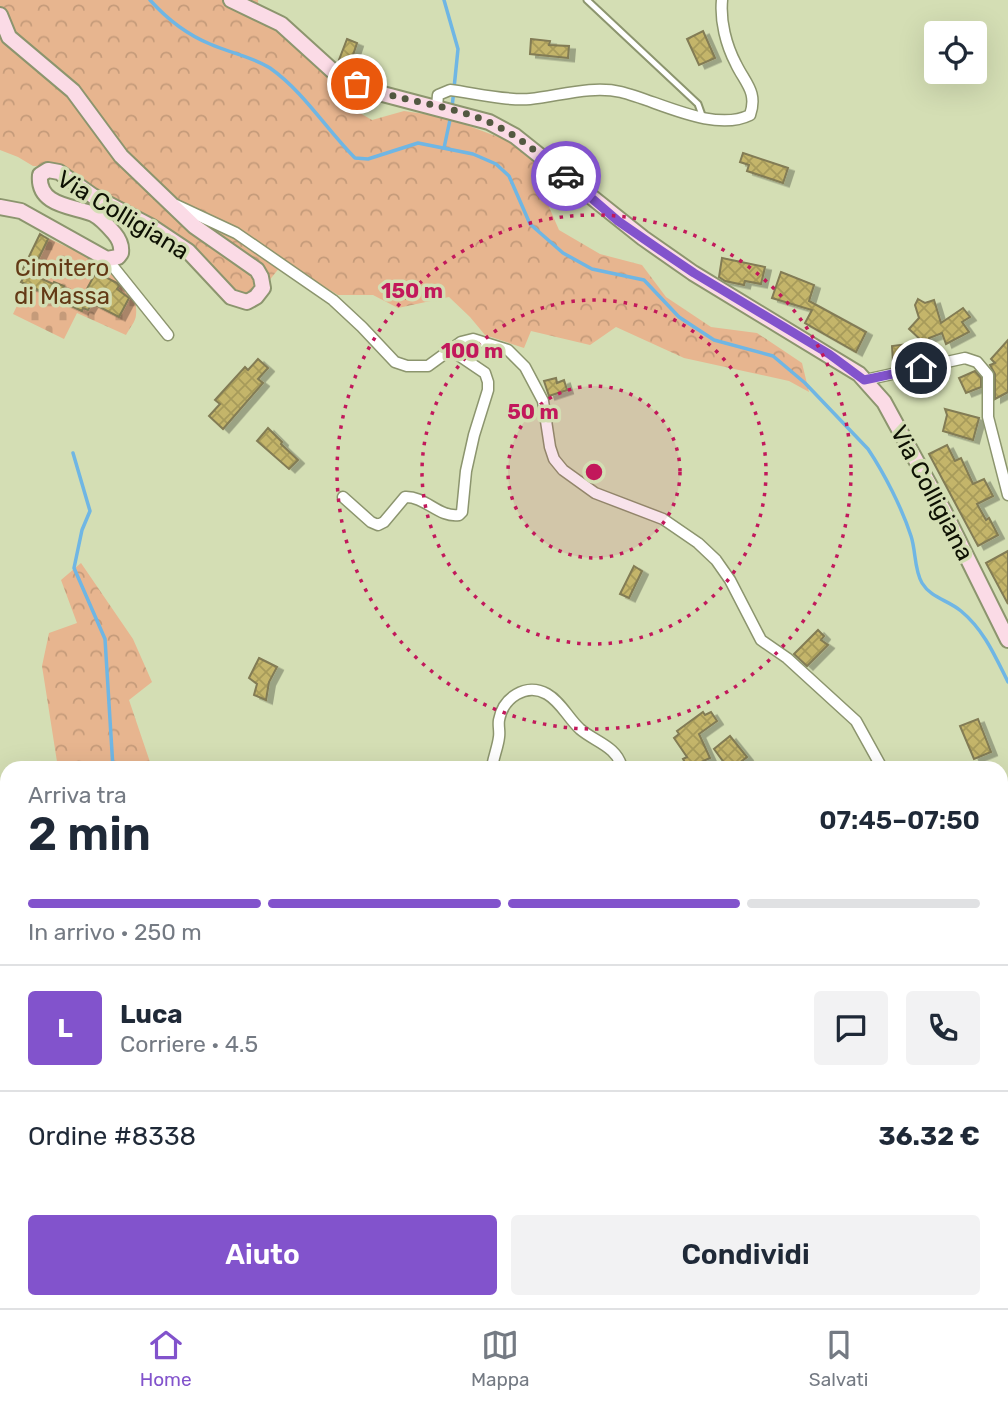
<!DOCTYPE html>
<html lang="it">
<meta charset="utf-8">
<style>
:root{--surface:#fff;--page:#f2f2f3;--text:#1f2937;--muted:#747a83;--line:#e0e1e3;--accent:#8253cc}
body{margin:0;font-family:Rubik,sans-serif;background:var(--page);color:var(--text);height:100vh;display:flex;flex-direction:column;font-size:26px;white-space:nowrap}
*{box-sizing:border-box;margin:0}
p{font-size:23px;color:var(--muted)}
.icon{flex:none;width:38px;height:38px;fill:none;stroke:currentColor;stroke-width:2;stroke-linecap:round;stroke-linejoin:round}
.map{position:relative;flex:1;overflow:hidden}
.drawer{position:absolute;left:0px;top:761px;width:1008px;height:548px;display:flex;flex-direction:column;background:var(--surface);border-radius:21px 21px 0 0;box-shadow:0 7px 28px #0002}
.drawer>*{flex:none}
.controls{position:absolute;left:924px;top:21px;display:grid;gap:14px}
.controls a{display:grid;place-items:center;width:63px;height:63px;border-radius:7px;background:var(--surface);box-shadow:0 7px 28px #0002;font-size:35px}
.pin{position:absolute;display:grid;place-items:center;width:60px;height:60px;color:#fff;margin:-30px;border:4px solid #fff;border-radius:50%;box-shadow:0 2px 7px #0007}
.courier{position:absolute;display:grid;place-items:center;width:70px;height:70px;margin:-35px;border:5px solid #8253cc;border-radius:50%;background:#fff;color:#222;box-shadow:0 2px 9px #0007}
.summary em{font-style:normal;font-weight:600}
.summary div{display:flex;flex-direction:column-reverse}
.summary{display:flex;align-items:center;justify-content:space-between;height:119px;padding:0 28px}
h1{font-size:46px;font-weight:600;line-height:52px}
.bar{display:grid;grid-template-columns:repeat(4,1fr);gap:10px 7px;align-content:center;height:84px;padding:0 28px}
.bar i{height:9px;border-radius:5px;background:var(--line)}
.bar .on{background:var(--accent)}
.bar p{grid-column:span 4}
.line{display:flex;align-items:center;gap:18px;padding:0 28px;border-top:2px solid var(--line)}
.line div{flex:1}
.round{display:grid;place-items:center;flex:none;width:74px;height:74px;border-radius:7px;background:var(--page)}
.button{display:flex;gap:14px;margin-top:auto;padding:14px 28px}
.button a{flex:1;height:80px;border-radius:7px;background:var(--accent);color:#fff;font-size:28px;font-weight:600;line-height:80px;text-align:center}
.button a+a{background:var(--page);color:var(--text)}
.tab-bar{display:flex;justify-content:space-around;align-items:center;height:98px;border-top:2px solid var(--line);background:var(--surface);font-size:19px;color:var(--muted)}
.tab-bar a{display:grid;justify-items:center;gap:4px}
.tab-bar .on{color:var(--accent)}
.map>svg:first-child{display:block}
.forest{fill:url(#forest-crowns)}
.cemetery{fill:url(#cemetery-stones)}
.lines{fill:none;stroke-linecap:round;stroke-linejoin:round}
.stream{stroke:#6fb6e4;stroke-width:3.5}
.building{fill:url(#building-cross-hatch);stroke:#827b54;stroke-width:2;filter:url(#shadow)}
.lane-casing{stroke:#8c956e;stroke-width:9}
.street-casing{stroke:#8c956e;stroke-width:13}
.secondary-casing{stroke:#8c956e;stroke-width:18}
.lane{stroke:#fff;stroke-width:5}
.street{stroke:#fff;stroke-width:10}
.secondary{stroke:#fbdbe6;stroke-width:14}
.done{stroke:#535841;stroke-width:7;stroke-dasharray:0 12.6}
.route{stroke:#8253cc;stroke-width:9}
.ring{fill:none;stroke:#c2185b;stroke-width:3.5;stroke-dasharray:3.5 7}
.labels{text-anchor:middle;stroke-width:7;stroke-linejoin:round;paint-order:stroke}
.street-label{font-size:24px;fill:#0d1003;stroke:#d4deb4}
.park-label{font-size:24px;fill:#633a16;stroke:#d4deb4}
.centre{fill:#c2185b;stroke:#d4deb4;stroke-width:3.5}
.ring-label{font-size:21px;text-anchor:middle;font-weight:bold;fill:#c2185b;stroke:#d4deb4;stroke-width:7;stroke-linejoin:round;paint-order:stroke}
</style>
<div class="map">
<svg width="1008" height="1308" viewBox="0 0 1008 1308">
<defs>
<pattern id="forest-crowns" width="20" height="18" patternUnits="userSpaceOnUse" patternTransform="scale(1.75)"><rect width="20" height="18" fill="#e7b58f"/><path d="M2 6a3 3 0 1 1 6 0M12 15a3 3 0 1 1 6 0" fill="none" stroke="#c59b7a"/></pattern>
<pattern id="cemetery-stones" width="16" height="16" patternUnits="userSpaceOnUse" patternTransform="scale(1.75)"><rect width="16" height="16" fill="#e7b58f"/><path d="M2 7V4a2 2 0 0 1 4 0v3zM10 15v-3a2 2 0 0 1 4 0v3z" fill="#c59b7a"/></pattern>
<pattern id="building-cross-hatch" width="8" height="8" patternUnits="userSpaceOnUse" patternTransform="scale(1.75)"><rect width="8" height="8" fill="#c4b56a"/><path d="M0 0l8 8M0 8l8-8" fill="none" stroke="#a79b5a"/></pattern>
<filter id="shadow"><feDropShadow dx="6" dy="3.5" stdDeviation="0" flood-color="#0004"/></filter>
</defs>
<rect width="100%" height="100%" fill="#d4deb4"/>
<g class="forest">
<polygon points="0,0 258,0 259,20 286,32 341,84 346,105 372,120 404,111 445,117 509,141 559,182 549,207 559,230 600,254 642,265 666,297 711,327 757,333 802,363 809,392 789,381 684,358 616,327 590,345 531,331 524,348 485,335 470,317 449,297 398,308 373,295 338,295 284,262 268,282 245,297 230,289 178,237 95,188 65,167 33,166 18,157 0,150"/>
<polygon points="81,563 133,639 152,682 129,700 152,768 58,768 42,666 49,633 77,623 61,580"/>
<polygon points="0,838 7,841 7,979 0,979"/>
<polygon points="83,1302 256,1302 259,1308 84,1308"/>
<polygon points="334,1302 486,1302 484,1308 337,1308"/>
</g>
<path class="cemetery" d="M 40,234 C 70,251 141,270 136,315 C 136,321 129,329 126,335 L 77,313 L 64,339 L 13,314 L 27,285 L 21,282 L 23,277 L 20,275 Z"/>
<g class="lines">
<g class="stream">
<path d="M 150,0 C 167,19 186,34 210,44 C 230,53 251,56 270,68 C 304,92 326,129 355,158 L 368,159 L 418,143 L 473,154 L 496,164 L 509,176 L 530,224 L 563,253 L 592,269 L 644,280 L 679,317 L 714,340 L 773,356 L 805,383 L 868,449 C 884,473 902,508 911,536 C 916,551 914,569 922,583 C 931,598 948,600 961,611 C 984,630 995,656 1008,682"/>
<polyline points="444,0 458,49 452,108"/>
<polyline points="444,148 451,115"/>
<polyline points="73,453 90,511 82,530 74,568 105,639 113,768"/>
<polyline points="0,892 7,896"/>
<polyline points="487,1302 492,1308"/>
<polyline points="651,1302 654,1308"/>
<polyline points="817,1308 819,1302"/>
</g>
</g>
<g class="building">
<polygon points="703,31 715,58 699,65 687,39"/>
<polygon points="347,39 357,43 350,64 339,60"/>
<polygon points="531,39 550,41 549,45 569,46 568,58 530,54"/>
<polygon points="743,153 788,168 783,183 747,171 749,165 740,162"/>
<polygon points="40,234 48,239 31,274 53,284 54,282 64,286 63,290 81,300 96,272 117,283 119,286 117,289 129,298 119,317 92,303 88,310 83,308 82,311 21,282 24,277 20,275"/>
<polygon points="722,258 765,267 761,284 745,281 744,285 725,281 719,277"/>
<polygon points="781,272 814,285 809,301 866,332 856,352 805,323 812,310 772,298"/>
<polygon points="918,299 925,303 934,300 941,323 963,308 970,317 962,322 969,332 946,344 942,333 929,338 934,353 924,359 893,362 892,346 923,342 909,329 919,318 915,305"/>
<polygon points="1008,340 1008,392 995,399 995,374 990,365 995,363 991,359"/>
<polygon points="258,359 268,368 258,379 263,383 223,429 209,416 220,404 215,400 245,367 248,370"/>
<polygon points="975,371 981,378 981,387 966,393 959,378"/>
<polygon points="556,378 557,383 564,380 567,390 549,396 544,381"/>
<polygon points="945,409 979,418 973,440 943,431 947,415"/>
<polygon points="268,428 282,442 281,444 298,460 289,469 257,441"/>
<polygon points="947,445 955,461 961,458 973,484 984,479 993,496 977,504 986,520 989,518 998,535 978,546 929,454"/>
<polygon points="1008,551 1008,604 986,563"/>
<polygon points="634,566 642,571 629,598 620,594"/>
<polygon points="818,630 824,636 821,640 828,645 807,666 794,654"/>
<polygon points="259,658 277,667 269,682 266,700 254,695 257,684 249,678"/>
<polygon points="703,712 705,715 711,712 717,721 699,734 710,758 688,768 683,759 687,757 674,738 679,734 677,731"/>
<polygon points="978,719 991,752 974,759 960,726"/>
<polygon points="730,736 747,757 733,768 728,768 714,749"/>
</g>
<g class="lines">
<defs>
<g id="lane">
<polyline points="587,0 698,104 703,118"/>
<polyline points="1001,823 1008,821"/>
</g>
<g id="street">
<path d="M 437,107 L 438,95 L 450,90 C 474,93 506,101 530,99 C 559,96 592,85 621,92 C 658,101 714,133 750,115 C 758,92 745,83 736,64 C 726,45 720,21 722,0"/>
<polyline points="176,205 236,233 333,300 362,327 395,362 407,366 428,366 461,342 473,339 508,350 525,367 543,401 550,447 554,459 563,470 595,493 663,519 698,543 716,560 730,580 761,640 787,658 856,721 882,768"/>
<polyline points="107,259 168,335"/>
<polyline points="865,380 965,358 977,362 988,375 988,417 1008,495"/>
<path d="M 343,497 L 371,522 L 378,525 L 384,522 L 405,497 C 425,496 439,518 459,515 L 462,512 L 466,471 L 474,435 L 488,390 L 488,382 L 485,373 L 451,350"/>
<path d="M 492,768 C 493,758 498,747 499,737 C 500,731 498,726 499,720 C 503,698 526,682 547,694 C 561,702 568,718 580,729 C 595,742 617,746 622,768"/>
<polyline points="1001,1194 1008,1199"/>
<polyline points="1001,1202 1008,1225"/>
</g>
<g id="secondary">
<polyline points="231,0 281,24 335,73 357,84 375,92 489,122 515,136 643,238 693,273 859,374 884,402 896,424 944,511 1008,640"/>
<path d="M 0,15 L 9,37 L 73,91 L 121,156 L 194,226 L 257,270 L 261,277 L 263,288 L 256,297 L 247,302 L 231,297 L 188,251 L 152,227 L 93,196 L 59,172 L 48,170 L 40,175 C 37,206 73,206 93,214 C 101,218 108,226 114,233 C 119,239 122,246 121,253 L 118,257 L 107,259 L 21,211 L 0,207"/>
</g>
</defs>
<use href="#lane" class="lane-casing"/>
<use href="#street" class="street-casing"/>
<use href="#secondary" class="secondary-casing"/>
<use href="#lane" class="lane"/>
<use href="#street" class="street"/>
<use href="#secondary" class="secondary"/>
</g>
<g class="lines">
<path class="done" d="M 357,84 C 400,102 450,104 491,123 C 519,136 542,156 566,176"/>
<polyline class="route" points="566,176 618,221 660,250 694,273 829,354 864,380 921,368"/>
</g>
<circle cx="594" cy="472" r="86" fill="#c2185b" fill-opacity=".12"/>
<g class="ring">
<circle cx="594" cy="472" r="86"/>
<circle cx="594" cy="472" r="172"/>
<circle cx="594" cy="472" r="257"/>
</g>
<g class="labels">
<g class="street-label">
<text transform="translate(123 215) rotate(31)" y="8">Via Colligiana</text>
<text transform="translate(932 493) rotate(62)" y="8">Via Colligiana</text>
</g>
<g class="park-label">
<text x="62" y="276">Cimitero<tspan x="62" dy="28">di Massa</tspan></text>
</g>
</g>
<circle cx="594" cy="472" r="10" class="centre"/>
<g class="ring-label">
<text x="412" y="298">150 m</text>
<text x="472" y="358">100 m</text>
<text x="533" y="419">50 m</text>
</g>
</svg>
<div class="controls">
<a><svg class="icon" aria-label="locate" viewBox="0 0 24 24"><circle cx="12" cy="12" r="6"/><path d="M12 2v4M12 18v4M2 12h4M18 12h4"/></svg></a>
</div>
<div class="pin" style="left:357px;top:84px;background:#ea580c"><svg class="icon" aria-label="bag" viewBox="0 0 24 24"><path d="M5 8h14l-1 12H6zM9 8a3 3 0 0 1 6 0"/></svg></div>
<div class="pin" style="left:921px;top:368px;background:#1f2937"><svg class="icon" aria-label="home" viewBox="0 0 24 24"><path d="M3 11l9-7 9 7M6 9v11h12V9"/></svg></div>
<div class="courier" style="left:566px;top:176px"><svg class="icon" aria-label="car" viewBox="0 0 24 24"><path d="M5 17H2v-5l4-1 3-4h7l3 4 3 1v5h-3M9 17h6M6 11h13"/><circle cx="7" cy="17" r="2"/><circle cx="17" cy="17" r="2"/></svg></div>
<section class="drawer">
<div class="summary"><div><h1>2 min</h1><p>Arriva tra</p></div><em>07:45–07:50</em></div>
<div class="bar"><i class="on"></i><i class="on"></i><i class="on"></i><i></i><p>In arrivo · 250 m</p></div>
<div class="line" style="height:126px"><b class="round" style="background:var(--accent);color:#fff">L</b><div><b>Luca</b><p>Corriere · 4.5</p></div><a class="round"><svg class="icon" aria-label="chat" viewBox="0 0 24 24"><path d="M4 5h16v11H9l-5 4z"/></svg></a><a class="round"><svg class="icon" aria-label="phone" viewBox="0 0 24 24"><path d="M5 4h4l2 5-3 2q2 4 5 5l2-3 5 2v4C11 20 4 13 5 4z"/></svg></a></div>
<div class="line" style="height:91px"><div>Ordine #8338</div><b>36.32 €</b></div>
<div class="button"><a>Aiuto</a><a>Condividi</a></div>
</section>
</div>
<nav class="tab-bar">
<a class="on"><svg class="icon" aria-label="home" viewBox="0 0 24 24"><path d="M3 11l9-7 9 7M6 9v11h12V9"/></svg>Home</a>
<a><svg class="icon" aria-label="map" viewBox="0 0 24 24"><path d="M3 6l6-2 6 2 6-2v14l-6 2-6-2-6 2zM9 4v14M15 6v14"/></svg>Mappa</a>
<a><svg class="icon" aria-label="saved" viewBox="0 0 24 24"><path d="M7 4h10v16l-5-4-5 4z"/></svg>Salvati</a>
</nav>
